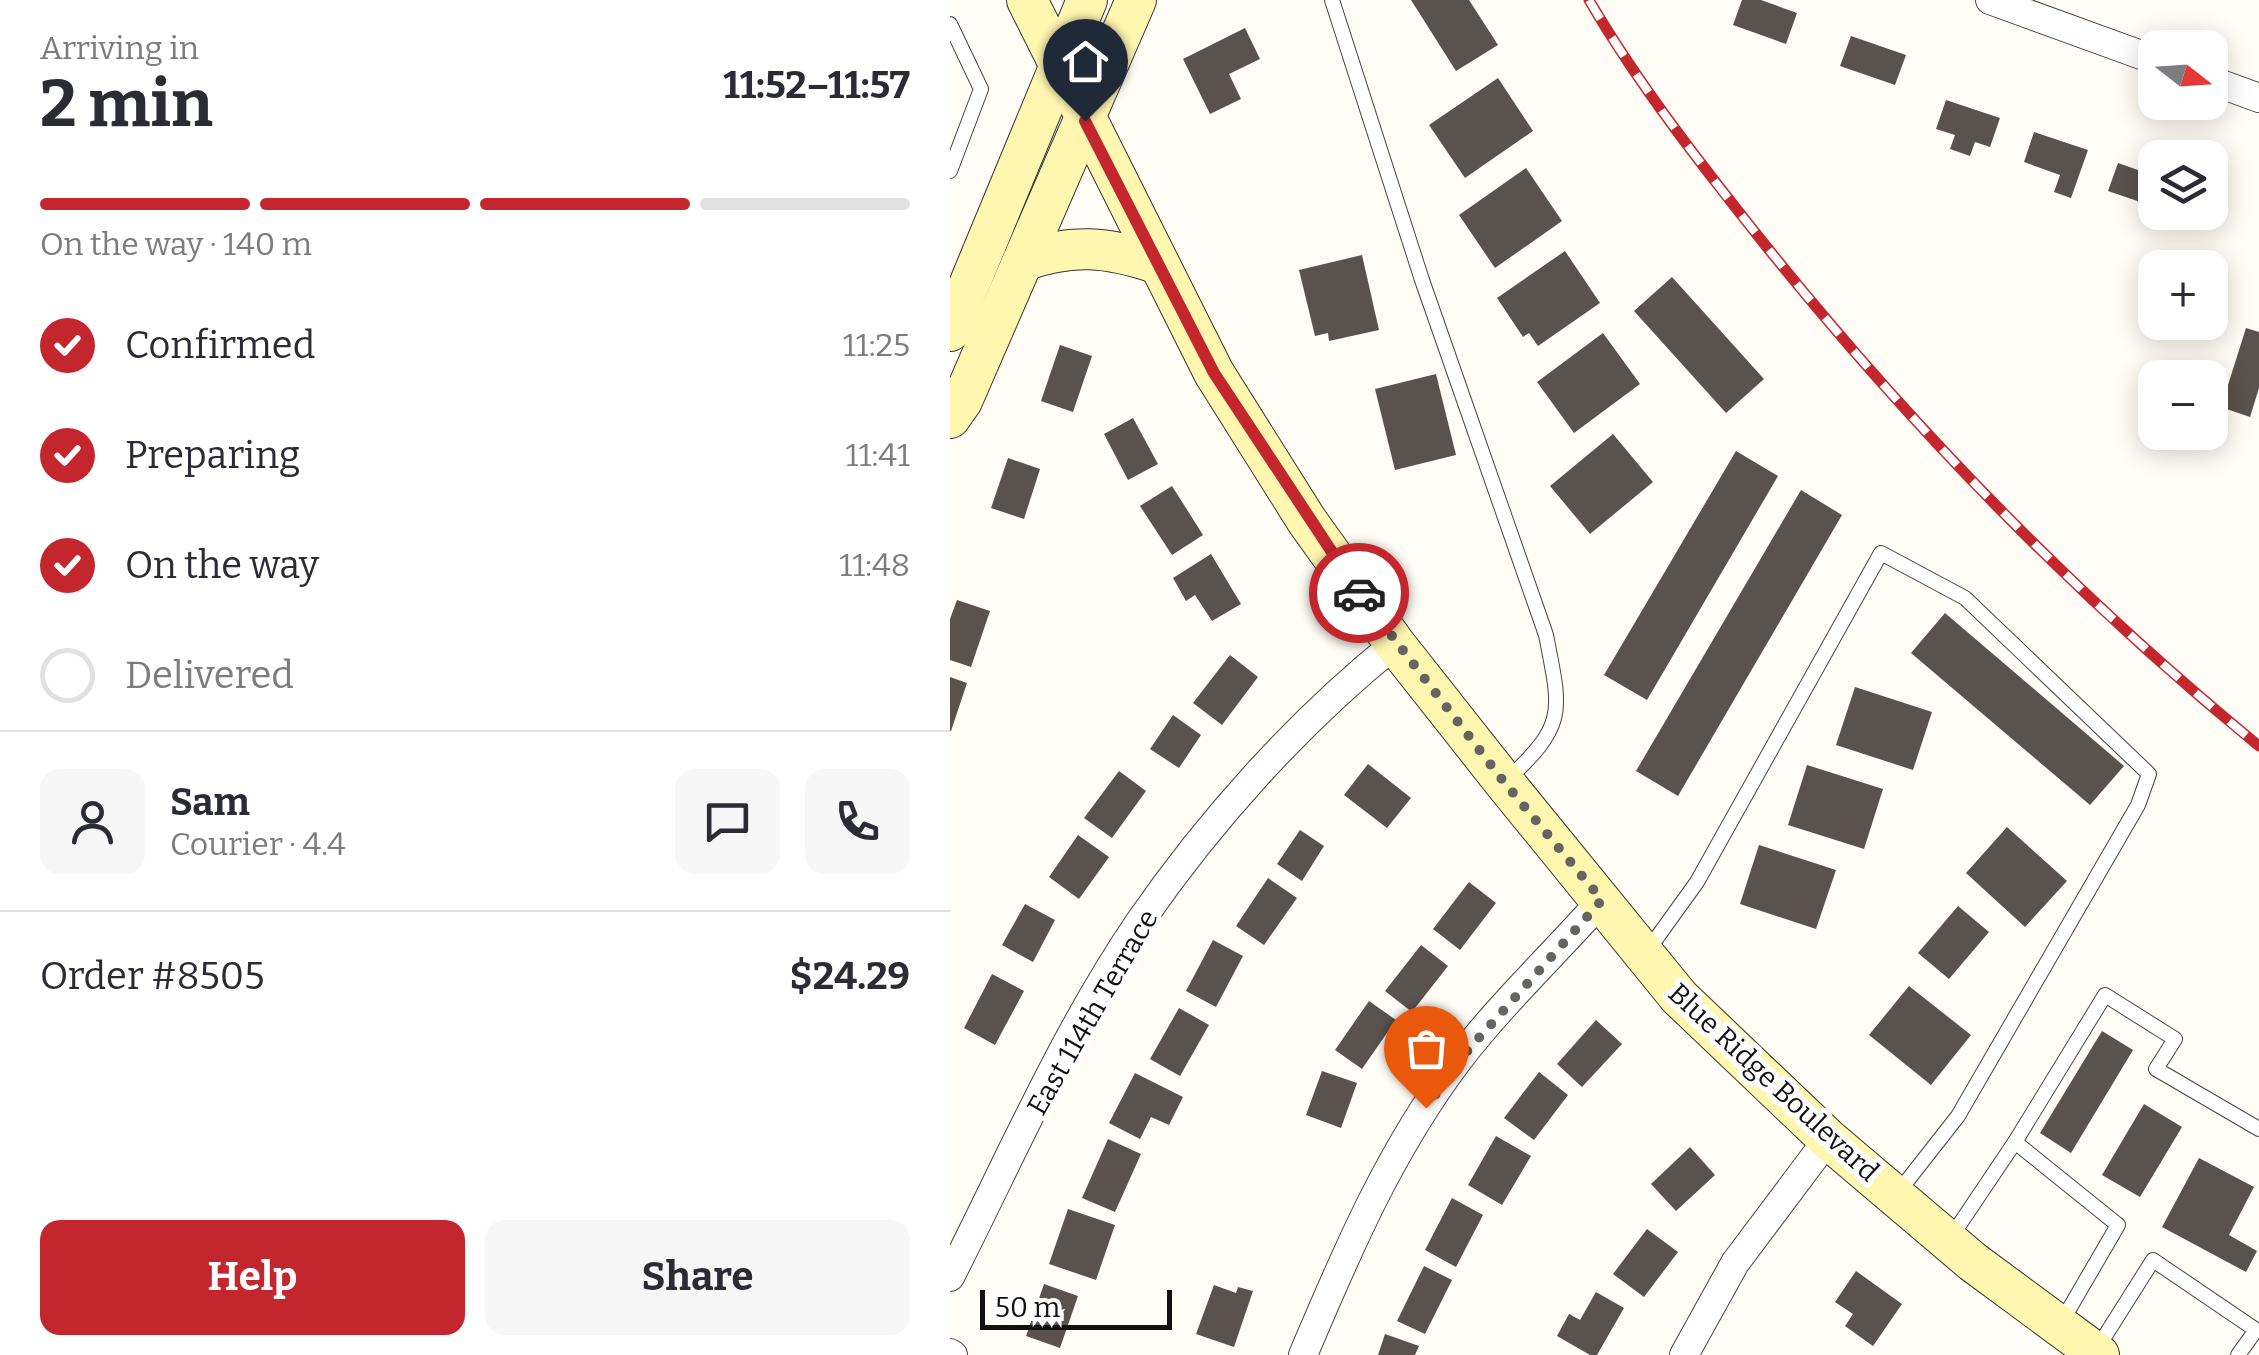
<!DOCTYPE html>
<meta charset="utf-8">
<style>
:root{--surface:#fff;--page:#f7f7f7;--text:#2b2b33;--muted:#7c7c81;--line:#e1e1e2;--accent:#c4262e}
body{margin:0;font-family:Bitter,serif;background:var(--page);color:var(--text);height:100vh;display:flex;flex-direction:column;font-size:38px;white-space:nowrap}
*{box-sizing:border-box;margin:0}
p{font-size:32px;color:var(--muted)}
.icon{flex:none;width:55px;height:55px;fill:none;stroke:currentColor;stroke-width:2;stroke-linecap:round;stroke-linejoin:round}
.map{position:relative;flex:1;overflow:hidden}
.details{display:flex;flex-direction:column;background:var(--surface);width:950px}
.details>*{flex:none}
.needle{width:65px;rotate:107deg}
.fabs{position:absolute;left:1188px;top:30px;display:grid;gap:20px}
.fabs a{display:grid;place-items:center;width:90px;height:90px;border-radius:20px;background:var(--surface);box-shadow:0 5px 25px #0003;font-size:50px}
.scale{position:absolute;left:30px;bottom:25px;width:192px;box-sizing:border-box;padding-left:10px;border:5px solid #111;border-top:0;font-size:28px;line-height:35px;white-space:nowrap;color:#111;-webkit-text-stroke:8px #fff;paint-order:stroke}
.pin{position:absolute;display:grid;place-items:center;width:85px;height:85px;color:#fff;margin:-102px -42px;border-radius:50% 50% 50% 0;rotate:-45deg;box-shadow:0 0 10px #0007}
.pin .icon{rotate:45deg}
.courier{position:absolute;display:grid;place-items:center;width:100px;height:100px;margin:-50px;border:8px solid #c4262e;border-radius:50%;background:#fff;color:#222;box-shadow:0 2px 12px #0007}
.overview em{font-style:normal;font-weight:700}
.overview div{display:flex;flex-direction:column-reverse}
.overview{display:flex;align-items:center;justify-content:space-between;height:170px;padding:0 40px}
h1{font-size:65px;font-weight:700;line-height:75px}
.bar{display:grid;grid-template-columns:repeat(4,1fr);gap:15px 10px;align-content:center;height:120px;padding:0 40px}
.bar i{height:12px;border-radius:8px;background:var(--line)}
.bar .current{background:var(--accent)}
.bar p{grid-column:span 4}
.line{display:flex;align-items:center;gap:25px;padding:0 40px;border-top:2px solid var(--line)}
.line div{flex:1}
.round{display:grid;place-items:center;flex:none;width:105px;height:105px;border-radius:20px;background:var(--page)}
ol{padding:0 40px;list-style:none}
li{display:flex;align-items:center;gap:30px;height:110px}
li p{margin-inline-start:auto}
li .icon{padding:10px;border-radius:50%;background:var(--accent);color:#fff;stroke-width:4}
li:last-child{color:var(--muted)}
li i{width:55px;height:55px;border:5px solid var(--line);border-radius:50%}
.action{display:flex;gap:20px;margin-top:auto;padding:20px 40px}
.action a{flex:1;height:115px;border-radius:20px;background:var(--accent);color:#fff;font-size:40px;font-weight:700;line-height:115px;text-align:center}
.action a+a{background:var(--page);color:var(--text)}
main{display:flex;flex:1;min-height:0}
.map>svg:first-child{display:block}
.building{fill:#5a524d}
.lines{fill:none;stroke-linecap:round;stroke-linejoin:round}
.service-casing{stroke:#444;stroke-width:16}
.minor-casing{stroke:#444;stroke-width:30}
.secondary-casing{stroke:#333;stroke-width:42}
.service{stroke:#fff;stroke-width:14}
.minor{stroke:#fff;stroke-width:28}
.secondary{stroke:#fff6b0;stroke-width:40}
.rail-casing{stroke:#c4262e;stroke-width:11}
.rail{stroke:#fff;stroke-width:8;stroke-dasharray:22;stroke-linecap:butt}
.done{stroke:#646461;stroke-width:10;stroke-dasharray:0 18}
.route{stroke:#c4262e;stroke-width:12}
.labels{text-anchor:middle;stroke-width:10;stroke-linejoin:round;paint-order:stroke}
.street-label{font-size:28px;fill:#111;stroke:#fff}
</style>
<main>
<section class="details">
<div class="overview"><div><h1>2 min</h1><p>Arriving in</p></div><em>11:52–11:57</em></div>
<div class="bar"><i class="current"></i><i class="current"></i><i class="current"></i><i></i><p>On the way · 140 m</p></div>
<ol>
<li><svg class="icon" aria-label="check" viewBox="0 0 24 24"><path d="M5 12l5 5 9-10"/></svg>Confirmed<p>11:25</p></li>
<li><svg class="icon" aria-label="check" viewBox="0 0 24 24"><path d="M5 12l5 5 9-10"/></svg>Preparing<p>11:41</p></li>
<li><svg class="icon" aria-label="check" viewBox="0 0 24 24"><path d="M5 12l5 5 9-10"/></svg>On the way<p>11:48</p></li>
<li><i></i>Delivered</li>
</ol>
<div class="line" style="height:180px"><a class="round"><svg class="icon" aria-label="person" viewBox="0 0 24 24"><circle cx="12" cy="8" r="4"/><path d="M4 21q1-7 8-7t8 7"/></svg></a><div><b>Sam</b><p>Courier · 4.4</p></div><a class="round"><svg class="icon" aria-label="chat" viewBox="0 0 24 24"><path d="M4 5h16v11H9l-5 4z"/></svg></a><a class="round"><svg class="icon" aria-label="phone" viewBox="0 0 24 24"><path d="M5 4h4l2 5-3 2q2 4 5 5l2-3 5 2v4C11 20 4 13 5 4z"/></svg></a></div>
<div class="line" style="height:130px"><div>Order #8505</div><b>$24.29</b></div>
<div class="action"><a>Help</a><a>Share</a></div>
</section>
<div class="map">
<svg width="1309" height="1355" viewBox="0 0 1309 1355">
<rect width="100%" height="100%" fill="#fffdf5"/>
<g class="building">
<polygon points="461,0 519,0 548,45 506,71"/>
<polygon points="792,0 811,0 847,13 836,44 783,25"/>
<polygon points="295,28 310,59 279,74 291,99 260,114 233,59"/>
<polygon points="901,36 956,55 945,85 890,66"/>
<polygon points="548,78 583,131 515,178 479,125"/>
<polygon points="996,100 1050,118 1040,147 1025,142 1020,156 1000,149 1005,135 986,129"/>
<polygon points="1084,132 1138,150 1121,198 1104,192 1110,175 1074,162"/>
<polygon points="1168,163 1205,176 1205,207 1158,191"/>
<polygon points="576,168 612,221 545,268 509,215"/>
<polygon points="615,251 650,303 588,346 579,333 573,337 547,298"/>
<polygon points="412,255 429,330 379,341 378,333 365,336 349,270"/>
<polygon points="722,277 814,379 776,413 684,311"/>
<polygon points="1296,328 1309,332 1309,388 1300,417 1271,407"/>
<polygon points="653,333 690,384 624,433 587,382"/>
<polygon points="110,345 142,356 123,412 91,401"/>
<polygon points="486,374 506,455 445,470 425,389"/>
<polygon points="183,418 208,464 178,480 154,434"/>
<polygon points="663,434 703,482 640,534 600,486"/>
<polygon points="786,451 828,476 697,700 654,675"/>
<polygon points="58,458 90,469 74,519 41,508"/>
<polygon points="222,486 253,535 222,555 190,506"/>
<polygon points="851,490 892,515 728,796 686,771"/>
<polygon points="261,554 291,604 262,621 245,595 236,601 223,578"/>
<polygon points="7,600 40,611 21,667 0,660 0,619"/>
<polygon points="995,613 1174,766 1140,805 961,653"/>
<polygon points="280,655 308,677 272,725 243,703"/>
<polygon points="0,677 17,683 1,731 0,731"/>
<polygon points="905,687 982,712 963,770 886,745"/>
<polygon points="223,715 251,735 229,768 200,749"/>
<polygon points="418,764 461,798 437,828 394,795"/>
<polygon points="857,765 933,789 914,849 838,825"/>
<polygon points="169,771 196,791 162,838 134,818"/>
<polygon points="1057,827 1117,881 1075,927 1016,873"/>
<polygon points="350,830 374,846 352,881 327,864"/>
<polygon points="128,835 159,857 129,899 99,877"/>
<polygon points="809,845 886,870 866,929 790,904"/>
<polygon points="318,878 347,898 314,945 286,926"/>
<polygon points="519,882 546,903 510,950 483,929"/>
<polygon points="75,904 105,920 83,962 52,945"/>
<polygon points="1008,906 1039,932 999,979 968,953"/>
<polygon points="263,940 293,956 266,1007 236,991"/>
<polygon points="471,945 498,966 462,1012 435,991"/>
<polygon points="42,974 74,991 45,1045 14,1028"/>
<polygon points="959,986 1021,1035 981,1085 919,1035"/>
<polygon points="419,1001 446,1020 412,1069 385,1050"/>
<polygon points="229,1008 259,1025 230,1076 200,1059"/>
<polygon points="646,1020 672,1044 632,1087 607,1064"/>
<polygon points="1152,1031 1183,1050 1121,1153 1090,1133"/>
<polygon points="372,1071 407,1083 391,1128 356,1115"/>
<polygon points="589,1072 618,1095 584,1140 554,1118"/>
<polygon points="185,1073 233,1097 219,1125 201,1117 190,1139 159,1123"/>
<polygon points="1194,1104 1232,1127 1190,1197 1152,1175"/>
<polygon points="546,1136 581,1156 552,1205 518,1185"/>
<polygon points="158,1139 191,1154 165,1212 132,1198"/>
<polygon points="740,1147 765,1175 726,1211 701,1184"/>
<polygon points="1249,1158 1304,1187 1279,1235 1307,1251 1296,1272 1212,1227"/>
<polygon points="502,1198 533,1215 506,1267 475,1250"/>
<polygon points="118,1209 165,1225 146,1280 99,1264"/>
<polygon points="697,1229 728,1252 694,1297 663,1274"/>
<polygon points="474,1266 502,1280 475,1334 447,1321"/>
<polygon points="906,1271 952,1304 923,1346 895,1326 903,1314 885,1302"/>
<polygon points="94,1284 128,1296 110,1348 76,1336"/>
<polygon points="264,1285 286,1293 288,1287 303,1291 284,1347 246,1334"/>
<polygon points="646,1292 674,1308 647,1355 640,1355 607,1336 619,1314 630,1320"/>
<polygon points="435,1334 469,1346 465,1355 428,1355"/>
</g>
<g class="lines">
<defs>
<g id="service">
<path d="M 382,0 L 472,280 L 596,635 C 611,712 617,724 558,779"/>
<polyline points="0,24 31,89 0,171"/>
<polyline points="698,950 747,882 931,553 1015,598 1199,774 1188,805 1008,1116 946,1195"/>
<polyline points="1065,1142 1155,995 1225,1039 1206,1069 1309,1129"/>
<polyline points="999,1240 1065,1142 1168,1225 1111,1323"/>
<polyline points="1148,1347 1203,1260 1306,1330 1288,1355"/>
</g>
<g id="minor">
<polyline points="1040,0 1205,60"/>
<polyline points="1260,80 1309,98"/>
<path d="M 0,1277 C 60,1159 114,1033 189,923 C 259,821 349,721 445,644"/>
<polyline points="0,1353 3,1355"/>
<path d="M 353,1355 C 397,1251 440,1150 509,1059 C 552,1003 605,953 652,900"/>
<polyline points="734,1355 785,1263 878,1139"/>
</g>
<g id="secondary">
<polyline points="77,0 264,373 357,521 445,644 554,782 729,997 878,1139 1023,1262 1149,1355"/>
<path d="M 73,261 C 122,243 158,247 206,263"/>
<polyline points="0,331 137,0"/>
<polyline points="0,418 12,401 186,0"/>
</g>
</defs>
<use href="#service" class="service-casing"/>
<use href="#minor" class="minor-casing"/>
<use href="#secondary" class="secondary-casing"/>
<use href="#service" class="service"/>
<use href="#minor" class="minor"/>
<use href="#secondary" class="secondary"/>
<defs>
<path id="rail" d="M 639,0 C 690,87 753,167 816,246 C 963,429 1127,597 1309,746"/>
</defs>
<use href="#rail" class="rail-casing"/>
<use href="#rail" class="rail"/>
</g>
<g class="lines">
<polyline class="done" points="409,593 554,782 652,900 511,1058 476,1108"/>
<polyline class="route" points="135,121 264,373 409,593"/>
</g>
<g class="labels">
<g class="street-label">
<text transform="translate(142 1012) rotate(-60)" y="10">East 114th Terrace</text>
<text transform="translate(824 1082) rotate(43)" y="10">Blue Ridge Boulevard</text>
</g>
</g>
</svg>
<div class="fabs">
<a><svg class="needle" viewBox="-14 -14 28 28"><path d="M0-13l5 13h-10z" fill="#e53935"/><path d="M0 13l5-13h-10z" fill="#7c7c81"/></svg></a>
<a><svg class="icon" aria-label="layers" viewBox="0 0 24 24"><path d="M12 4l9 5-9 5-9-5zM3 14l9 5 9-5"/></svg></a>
<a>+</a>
<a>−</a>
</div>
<div class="scale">50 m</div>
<div class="pin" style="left:476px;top:1108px;background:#ea580c"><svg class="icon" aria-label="bag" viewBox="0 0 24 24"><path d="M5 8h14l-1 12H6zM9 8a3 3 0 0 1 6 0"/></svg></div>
<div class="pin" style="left:135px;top:121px;background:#1f2937"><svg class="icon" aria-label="home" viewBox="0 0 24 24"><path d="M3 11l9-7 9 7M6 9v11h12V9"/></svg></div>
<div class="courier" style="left:409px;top:593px"><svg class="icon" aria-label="car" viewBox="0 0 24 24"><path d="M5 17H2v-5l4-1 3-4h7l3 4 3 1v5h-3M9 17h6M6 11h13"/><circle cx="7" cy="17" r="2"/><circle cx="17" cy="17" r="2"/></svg></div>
</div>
</main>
